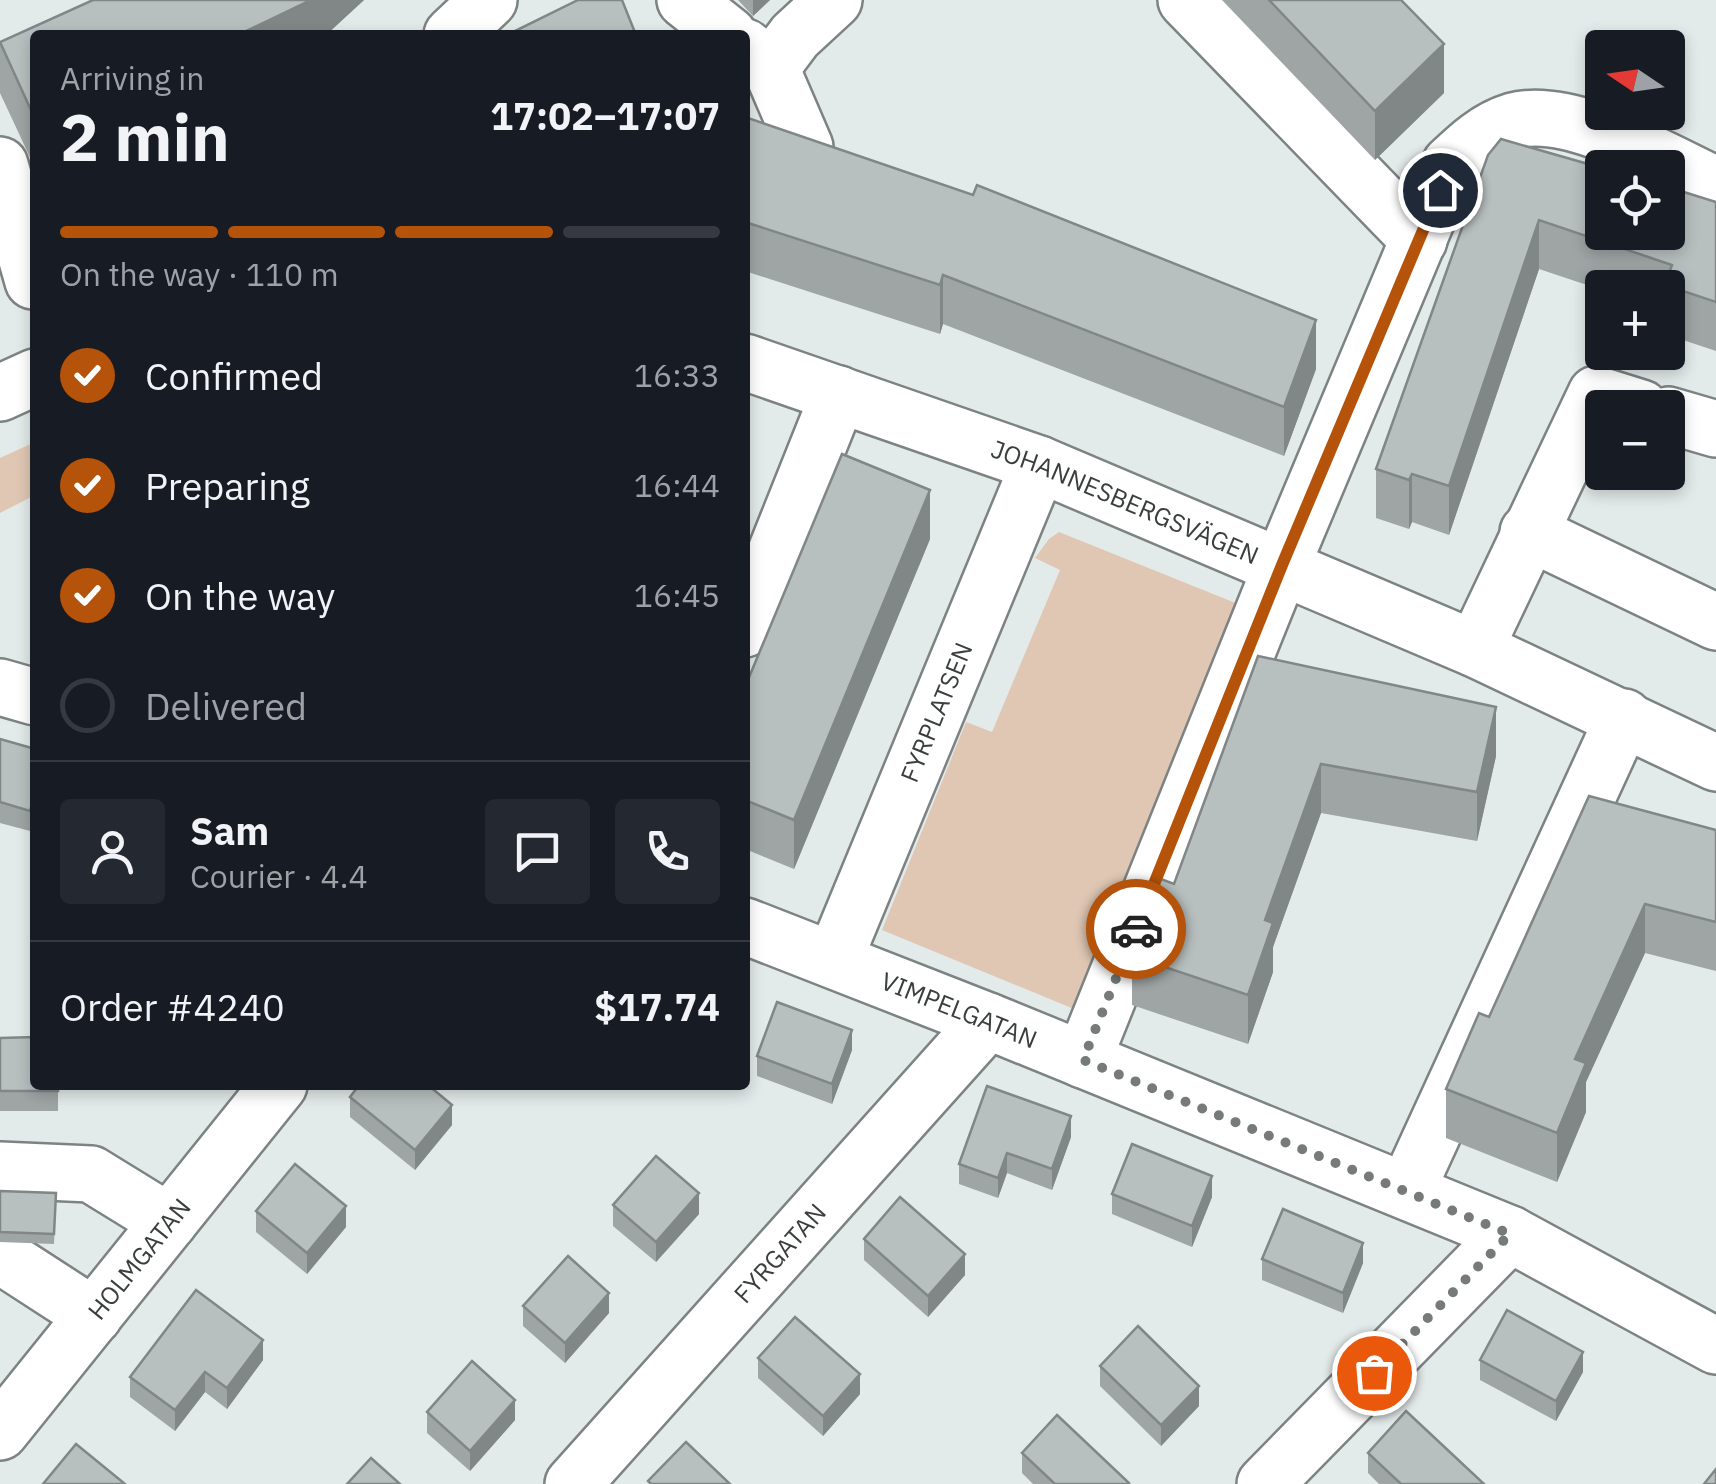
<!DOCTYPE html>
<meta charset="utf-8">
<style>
:root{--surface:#171b24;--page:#242831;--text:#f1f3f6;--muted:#9ea1a6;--line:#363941;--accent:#b45309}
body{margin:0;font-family:"IBM Plex Sans",sans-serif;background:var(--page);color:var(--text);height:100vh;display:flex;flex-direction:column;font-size:38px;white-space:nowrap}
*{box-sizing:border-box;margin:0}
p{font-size:32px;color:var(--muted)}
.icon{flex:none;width:55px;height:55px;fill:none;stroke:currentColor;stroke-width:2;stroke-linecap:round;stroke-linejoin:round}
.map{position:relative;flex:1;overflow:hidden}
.sheet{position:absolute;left:30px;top:30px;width:720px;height:1060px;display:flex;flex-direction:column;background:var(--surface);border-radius:10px;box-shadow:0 5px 15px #0003}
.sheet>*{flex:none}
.needle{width:65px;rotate:283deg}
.tools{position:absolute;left:1585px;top:30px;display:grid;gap:20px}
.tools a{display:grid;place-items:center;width:100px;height:100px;border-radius:10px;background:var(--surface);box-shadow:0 5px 15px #0003;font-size:50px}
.pin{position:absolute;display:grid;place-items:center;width:85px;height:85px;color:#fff;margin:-42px;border:5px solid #fff;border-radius:50%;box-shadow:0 2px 10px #0007}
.courier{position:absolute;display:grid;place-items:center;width:100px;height:100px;margin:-50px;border:8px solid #b45309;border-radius:50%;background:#fff;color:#222;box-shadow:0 2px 12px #0007}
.summary em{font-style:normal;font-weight:800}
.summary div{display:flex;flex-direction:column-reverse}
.summary{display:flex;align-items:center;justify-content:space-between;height:170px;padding:0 30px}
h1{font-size:65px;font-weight:800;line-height:75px}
.bar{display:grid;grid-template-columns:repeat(4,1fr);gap:15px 10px;align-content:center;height:120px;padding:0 30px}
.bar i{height:12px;border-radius:8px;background:var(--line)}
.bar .on{background:var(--accent)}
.bar p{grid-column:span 4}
.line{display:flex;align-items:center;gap:25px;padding:0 30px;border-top:2px solid var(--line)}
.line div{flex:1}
.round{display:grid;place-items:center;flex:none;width:105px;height:105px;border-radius:10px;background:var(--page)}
ol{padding:0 30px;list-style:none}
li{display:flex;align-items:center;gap:30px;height:110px}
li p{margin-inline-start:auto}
li .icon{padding:10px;border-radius:50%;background:var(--accent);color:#fff;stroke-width:4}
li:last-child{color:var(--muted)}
li i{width:55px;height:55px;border:5px solid var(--line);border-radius:50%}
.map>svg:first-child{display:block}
.green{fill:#dfc7b3}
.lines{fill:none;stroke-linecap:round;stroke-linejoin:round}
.minor-casing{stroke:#7c8382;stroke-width:60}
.minor{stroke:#fff;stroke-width:55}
.wall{fill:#9ea5a4}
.shaded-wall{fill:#818686}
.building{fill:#b8c0bf;stroke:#818686;stroke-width:2.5}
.done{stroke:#767a7a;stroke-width:10;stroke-dasharray:0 18}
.route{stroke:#b45309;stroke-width:12}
.labels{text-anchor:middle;stroke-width:9;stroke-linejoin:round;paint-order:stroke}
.street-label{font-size:25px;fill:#3b3e3e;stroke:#fff}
</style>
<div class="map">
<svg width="1716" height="1484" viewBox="0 0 1716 1484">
<rect width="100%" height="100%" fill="#e3eaea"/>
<g class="green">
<polygon points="35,442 35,495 0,513 0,458"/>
<polygon points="1059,532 1243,606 1079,1011 882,930 966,722 992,732 1060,570 1035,558 1049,539"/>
</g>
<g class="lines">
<defs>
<g id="minor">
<polyline points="685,0 729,35"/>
<polyline points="1186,0 1419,240"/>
<polyline points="452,35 489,0"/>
<polyline points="745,47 771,68 805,147"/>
<polyline points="771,68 795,36 834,0"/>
<polyline points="0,165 33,281"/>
<path id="s1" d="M 745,362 L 1039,464 L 1475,649 L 1716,763"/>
<polyline points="0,393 35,377"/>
<polyline points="1668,415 1716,429"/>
<polyline points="1528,532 1716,622"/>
<polyline points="745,629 839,394"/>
<polyline points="1475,649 1596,394 1641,408"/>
<polyline points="0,687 35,697"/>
<path id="s2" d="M 745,926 L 988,1021 L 1510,1234 L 1716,1346"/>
<path id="s3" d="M 834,960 L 1039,464"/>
<path d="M 1083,1060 L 1282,565 L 1450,164 C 1469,146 1487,129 1513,121 C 1570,105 1664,161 1716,185"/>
<polyline points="0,1170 91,1174 169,1222"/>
<polyline points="1407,1190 1624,717"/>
<polyline points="6,1259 94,1316"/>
<path id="s4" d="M 0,1432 L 279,1085"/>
<path id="s5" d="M 573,1484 L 988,1021"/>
<polyline points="1265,1484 1510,1234"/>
</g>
</defs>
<use href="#minor" class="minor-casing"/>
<use href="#minor" class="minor"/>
</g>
<g class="wall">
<polygon points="93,0 364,0 326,35 35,35 35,168 0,93 0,42"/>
<polygon points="738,0 770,0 753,16"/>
<polygon points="1222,0 1401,0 1444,93 1375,160"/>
<polygon points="745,117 1316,369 1284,456 943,324 940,334 745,271"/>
<polygon points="1488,155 1716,202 1716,351 1668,335 1668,288 1602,288 1602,290 1539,269 1449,535 1412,522 1409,529 1376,518 1376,469"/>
<polygon points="930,539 794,869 745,849 745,687"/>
<polygon points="1258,656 1496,756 1477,841 1321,813 1273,947 1273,972 1248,1044 1132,1005 1132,956 1174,884"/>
<polygon points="0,739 35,749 30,831 0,823"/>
<polygon points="1716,830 1716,971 1645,953 1586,1082 1586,1112 1557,1182 1446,1138 1446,1089 1489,1017"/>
<polygon points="0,1038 58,1091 58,1111 0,1111"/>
<polygon points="852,1050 832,1104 757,1076 757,1056"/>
<polygon points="350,1097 452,1125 415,1170 350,1117"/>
<polygon points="1071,1137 1052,1190 1007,1173 998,1198 959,1184 959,1164"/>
<polygon points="0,1191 56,1193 54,1244 0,1242"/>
<polygon points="1112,1194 1212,1197 1192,1247 1112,1214"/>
<polygon points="613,1205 699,1214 656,1262 613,1226"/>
<polygon points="256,1211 346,1227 307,1274 256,1232"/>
<polygon points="864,1239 965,1275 928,1317 864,1260"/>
<polygon points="1262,1259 1363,1263 1343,1313 1262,1280"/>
<polygon points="523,1306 609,1313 565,1363 523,1326"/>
<polygon points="758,1358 860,1394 823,1436 758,1378"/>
<polygon points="263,1360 227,1409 205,1392 175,1431 130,1397 130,1377"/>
<polygon points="1480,1360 1583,1372 1556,1421 1480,1380"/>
<polygon points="1100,1366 1199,1406 1161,1446 1100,1386"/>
<polygon points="427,1412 515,1420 470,1471 427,1433"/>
<polygon points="1022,1453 1129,1484 1033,1484 1022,1473"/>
<polygon points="1368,1453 1484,1484 1379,1484 1368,1473"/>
</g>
<g class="shaded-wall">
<polygon points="311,0 364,0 326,35 238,35"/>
<polygon points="753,0 770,0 753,16"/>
<polygon points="1444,44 1444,93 1375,160 1375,111"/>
<polygon points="1539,220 1539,269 1449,535 1449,486"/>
<polygon points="943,275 943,324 940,334 940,285"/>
<polygon points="1316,320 1316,369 1284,456 1284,407"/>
<polygon points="1412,474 1412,522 1409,529 1409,480"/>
<polygon points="930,490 930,539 794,869 794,820"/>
<polygon points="1496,707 1496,756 1477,841 1477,792"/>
<polygon points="1321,764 1321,813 1273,947 1273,972 1248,1044 1248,995 1265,920"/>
<polygon points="35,793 35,813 30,831 30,811"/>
<polygon points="1645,904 1645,953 1586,1082 1586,1112 1557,1182 1557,1133 1575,1059"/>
<polygon points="852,1030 852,1050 832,1104 832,1084"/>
<polygon points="452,1105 452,1125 415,1170 415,1150"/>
<polygon points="1071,1116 1071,1137 1052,1190 1052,1169"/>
<polygon points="1007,1153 1007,1173 998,1198 998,1178"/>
<polygon points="1212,1176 1212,1197 1192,1247 1192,1226"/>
<polygon points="699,1193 699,1214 656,1262 656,1242"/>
<polygon points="346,1206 346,1227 307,1274 307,1253"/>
<polygon points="1363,1243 1363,1263 1343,1313 1343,1293"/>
<polygon points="965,1254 965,1275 928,1317 928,1296"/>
<polygon points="609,1293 609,1313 565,1363 565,1343"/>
<polygon points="263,1340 263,1360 227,1409 227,1388"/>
<polygon points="1583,1352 1583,1372 1556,1421 1556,1401"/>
<polygon points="205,1372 205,1392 175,1431 175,1410"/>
<polygon points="860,1374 860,1394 823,1436 823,1416"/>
<polygon points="1199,1386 1199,1406 1161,1446 1161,1425"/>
<polygon points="515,1400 515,1420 470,1471 470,1451"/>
</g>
<g class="building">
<polygon points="93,0 311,0 238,35 35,35 35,119 0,42"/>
<polygon points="578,0 622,0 636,35 507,35"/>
<polygon points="1269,0 1401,0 1444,44 1375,111"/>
<polygon points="745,117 973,195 977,185 1316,320 1284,407 943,275 940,285 745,222"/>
<polygon points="1501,139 1602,168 1602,232 1668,232 1668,187 1716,202 1716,302 1665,285 1672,265 1539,220 1449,486 1412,474 1409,480 1376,469 1488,155"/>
<polygon points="842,454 930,490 794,820 745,800 745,687"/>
<polygon points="1258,656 1496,707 1477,792 1321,764 1265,920 1273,923 1248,995 1132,956 1158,878 1174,884"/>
<polygon points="0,739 35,749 35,793 30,811 0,802"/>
<polygon points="1589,796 1716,830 1716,922 1645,904 1575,1059 1586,1063 1557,1133 1446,1089 1479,1013 1489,1017"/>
<polygon points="777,1002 852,1030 832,1084 757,1056"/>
<polygon points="35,1037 35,1085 58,1085 58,1091 0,1091 0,1038"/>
<polygon points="359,1085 428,1085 452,1105 415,1150 350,1097"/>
<polygon points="987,1086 1071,1116 1052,1169 1007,1153 998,1178 959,1164"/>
<polygon points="1132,1144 1212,1176 1192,1226 1112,1194"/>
<polygon points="656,1156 699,1193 656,1242 613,1205"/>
<polygon points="295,1164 346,1206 307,1253 256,1211"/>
<polygon points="0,1191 56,1193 54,1234 0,1232"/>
<polygon points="900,1197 965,1254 928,1296 864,1239"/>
<polygon points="1283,1209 1363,1243 1343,1293 1262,1259"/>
<polygon points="568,1256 609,1293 565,1343 523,1306"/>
<polygon points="196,1290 263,1340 227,1388 205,1372 175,1410 130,1377"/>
<polygon points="1507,1310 1583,1352 1556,1401 1480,1360"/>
<polygon points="795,1317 860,1374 823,1416 758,1358"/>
<polygon points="1138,1326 1199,1386 1161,1425 1100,1366"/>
<polygon points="472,1361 515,1400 470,1451 427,1412"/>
<polygon points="1406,1411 1484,1484 1401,1484 1368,1453"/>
<polygon points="1057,1415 1129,1483 1128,1484 1055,1484 1022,1453"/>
<polygon points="686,1442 730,1484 651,1484 648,1481"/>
<polygon points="76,1444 125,1484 43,1484"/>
<polygon points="371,1458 400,1484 347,1484"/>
<polygon points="1716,1469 1716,1484 1704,1484"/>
</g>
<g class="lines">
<polyline class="done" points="1136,929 1083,1060 1510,1234 1374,1373"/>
<polyline class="route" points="1136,929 1282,565 1440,190"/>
</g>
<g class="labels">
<g class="street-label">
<text dy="9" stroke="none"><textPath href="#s1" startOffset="405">JOHANNESBERGSVÄGEN</textPath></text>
<text dy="9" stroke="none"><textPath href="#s3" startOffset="268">FYRPLATSEN</textPath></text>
<text dy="9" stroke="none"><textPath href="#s2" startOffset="230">VIMPELGATAN</textPath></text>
<text dy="9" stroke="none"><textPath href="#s5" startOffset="310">FYRGATAN</textPath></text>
<text dy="9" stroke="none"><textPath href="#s4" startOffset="222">HOLMGATAN</textPath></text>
</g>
</g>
</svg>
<div class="tools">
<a><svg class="needle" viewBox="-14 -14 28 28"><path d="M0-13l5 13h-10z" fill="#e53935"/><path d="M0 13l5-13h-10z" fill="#9ea1a6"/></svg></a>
<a><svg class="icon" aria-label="locate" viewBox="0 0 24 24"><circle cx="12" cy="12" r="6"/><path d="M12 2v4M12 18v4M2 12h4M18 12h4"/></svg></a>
<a>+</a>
<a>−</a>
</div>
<div class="pin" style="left:1374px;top:1373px;background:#ea580c"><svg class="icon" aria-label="bag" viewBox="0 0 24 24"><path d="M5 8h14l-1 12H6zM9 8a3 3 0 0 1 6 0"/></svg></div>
<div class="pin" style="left:1440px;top:190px;background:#1f2937"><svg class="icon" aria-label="home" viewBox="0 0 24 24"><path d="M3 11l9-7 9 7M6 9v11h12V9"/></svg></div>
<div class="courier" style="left:1136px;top:929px"><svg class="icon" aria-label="car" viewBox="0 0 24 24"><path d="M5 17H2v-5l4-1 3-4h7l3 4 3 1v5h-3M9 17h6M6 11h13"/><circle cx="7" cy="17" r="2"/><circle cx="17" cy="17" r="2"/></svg></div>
<section class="sheet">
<div class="summary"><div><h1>2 min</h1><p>Arriving in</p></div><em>17:02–17:07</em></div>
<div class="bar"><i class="on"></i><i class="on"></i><i class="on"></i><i></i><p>On the way · 110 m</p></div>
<ol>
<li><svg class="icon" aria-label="check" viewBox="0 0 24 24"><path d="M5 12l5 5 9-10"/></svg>Confirmed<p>16:33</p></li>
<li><svg class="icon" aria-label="check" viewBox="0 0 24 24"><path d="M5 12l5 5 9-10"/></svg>Preparing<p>16:44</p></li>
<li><svg class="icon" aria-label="check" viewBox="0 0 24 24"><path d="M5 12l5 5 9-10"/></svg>On the way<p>16:45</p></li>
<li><i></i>Delivered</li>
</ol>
<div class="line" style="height:180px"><a class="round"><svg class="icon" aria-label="person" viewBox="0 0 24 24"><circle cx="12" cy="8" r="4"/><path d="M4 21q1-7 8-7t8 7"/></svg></a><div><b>Sam</b><p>Courier · 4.4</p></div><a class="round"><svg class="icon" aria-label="chat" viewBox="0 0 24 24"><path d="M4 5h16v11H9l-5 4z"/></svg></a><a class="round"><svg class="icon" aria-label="phone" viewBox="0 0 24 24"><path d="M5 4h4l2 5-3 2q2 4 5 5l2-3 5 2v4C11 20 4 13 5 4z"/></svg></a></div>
<div class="line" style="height:130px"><div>Order #4240</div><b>$17.74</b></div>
</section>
</div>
